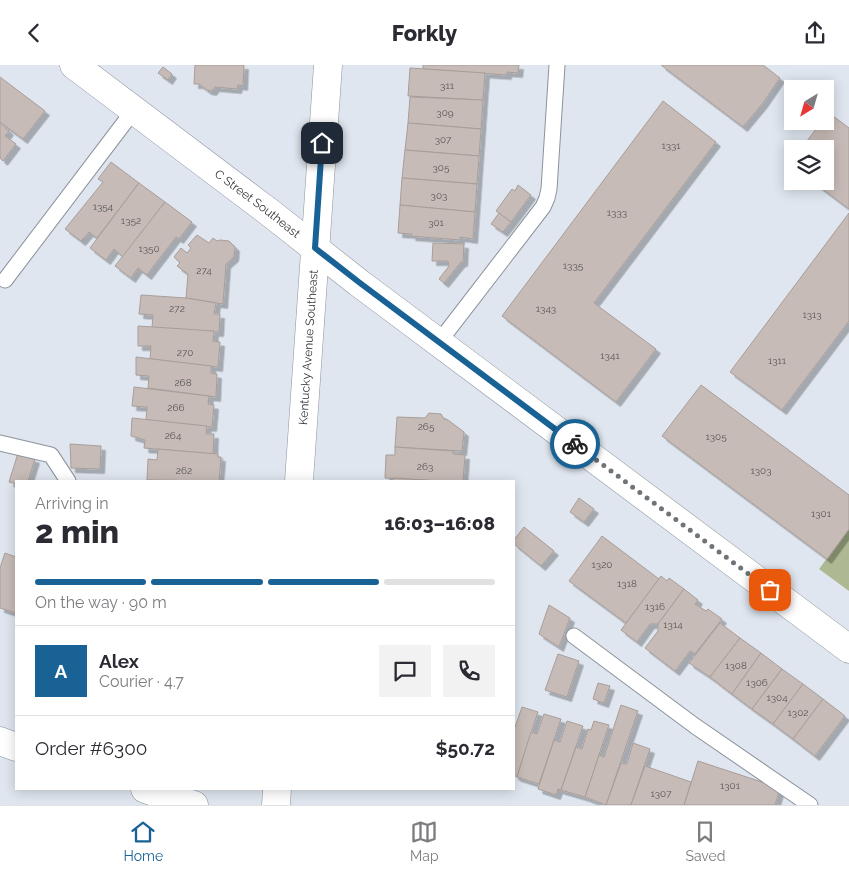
<!DOCTYPE html>
<meta charset="utf-8">
<style>
:root{--surface:#fff;--page:#f2f2f3;--text:#2b2b33;--muted:#7c7c81;--line:#e1e1e2;--accent:#196296}
body{margin:0;font-family:Raleway,sans-serif;background:var(--page);color:var(--text);height:100vh;display:flex;flex-direction:column;font-size:19px;white-space:nowrap}
*{box-sizing:border-box;margin:0}
p{font-size:16px;color:var(--muted)}
.icon{flex:none;width:28px;height:28px;fill:none;stroke:currentColor;stroke-width:2;stroke-linecap:round;stroke-linejoin:round}
.map{position:relative;flex:1;overflow:hidden}
.drawer{position:absolute;left:15px;top:415px;width:500px;height:310px;display:flex;flex-direction:column;background:var(--surface);border-radius:0px;box-shadow:0 2px 12px #0003}
.drawer>*{flex:none}
.needle{width:32px;rotate:217deg}
.tools{position:absolute;left:784px;top:15px;display:grid;gap:10px}
.tools a{display:grid;place-items:center;width:50px;height:50px;border-radius:0px;background:var(--surface);box-shadow:0 2px 12px #0003;font-size:25px}
.pin{position:absolute;display:grid;place-items:center;width:42px;height:42px;color:#fff;margin:-21px;border-radius:10px;box-shadow:0 2px 8px #0006}
.courier{position:absolute;display:grid;place-items:center;width:50px;height:50px;margin:-25px;border:4px solid #196296;border-radius:50%;background:#fff;color:#222;box-shadow:0 1px 6px #0007}
.head em{font-style:normal;font-weight:800}
.head div{display:flex;flex-direction:column-reverse}
.head{display:flex;align-items:center;justify-content:space-between;height:85px;padding:0 20px}
h1{font-size:32px;font-weight:800;line-height:38px}
.bar{display:grid;grid-template-columns:repeat(4,1fr);gap:8px 5px;align-content:center;height:60px;padding:0 20px}
.bar i{height:6px;border-radius:4px;background:var(--line)}
.bar .on{background:var(--accent)}
.bar p{grid-column:span 4}
.line{display:flex;align-items:center;gap:12px;padding:0 20px;border-top:1px solid var(--line)}
.line div{flex:1}
.round{display:grid;place-items:center;flex:none;width:52px;height:52px;border-radius:0px;background:var(--page)}
header{display:flex;justify-content:space-between;align-items:center;height:65px;padding:0 20px;background:var(--surface);font-size:22px;font-weight:800}
.tabs{display:flex;justify-content:space-around;align-items:center;height:70px;border-top:1px solid var(--line);background:var(--surface);font-size:14px;color:var(--muted)}
.tabs a{display:grid;justify-items:center;gap:2px}
.tabs .on{color:var(--accent)}
.map>svg:first-child{display:block}
.green{fill:#aeb993}
.building{fill:#c7bbb7;stroke:#a89d99;filter:url(#shadow)}
.lines{fill:none;stroke-linecap:round;stroke-linejoin:round}
.service-casing{stroke:#8b929a;stroke-width:17}
.minor-casing{stroke:#8b929a;stroke-width:29}
.tertiary-casing{stroke:#8b929a;stroke-width:29}
.service{stroke:#fff;stroke-width:15}
.minor{stroke:#fff;stroke-width:28}
.tertiary{stroke:#fff;stroke-width:28}
.done{stroke:#6f7479;stroke-width:5;stroke-dasharray:0 9}
.route{stroke:#196296;stroke-width:6}
.labels{text-anchor:middle;stroke-width:4;stroke-linejoin:round;paint-order:stroke}
.number-label{font-size:10px;fill:#585758}
.street-label{font-size:12px;fill:#333639;stroke:#edf4fd}
</style>
<header><svg class="icon" aria-label="back" viewBox="0 0 24 24"><path d="M15 5l-7 7 7 7"/></svg>Forkly<svg class="icon" aria-label="share" viewBox="0 0 24 24"><path d="M12 15V3M7 8l5-5 5 5M5 13v7h14v-7"/></svg></header>
<div class="map">
<svg width="849" height="740" viewBox="0 0 849 740">
<defs>
<filter id="shadow"><feDropShadow dx="4.5" dy="4.5" stdDeviation="0" flood-color="#0004"/></filter>
</defs>
<rect width="100%" height="100%" fill="#dfe6ef"/>
<polygon class="green" points="849,464 849,526 819,504"/>
<g class="building">
<polygon points="195,0 244,0 243,21 238,20 237,24 215,22 212,26 207,25 199,19 194,19"/>
<polygon points="423,0 519,0 518,8 507,7 507,10 423,4"/>
<polygon points="661,0 763,0 780,13 763,38 743,62"/>
<polygon points="163,2 172,9 168,15 158,8"/>
<polygon points="410,3 485,8 483,35 408,31"/>
<polygon points="0,12 45,46 23,74 0,57"/>
<polygon points="410,32 483,35 481,64 408,58"/>
<polygon points="663,36 716,77 594,238 656,284 616,337 502,251"/>
<polygon points="829,48 849,63 849,144 812,116 825,116 825,84 801,84 822,56 825,56 825,52"/>
<polygon points="0,58 9,66 5,71 16,79 3,96 0,93"/>
<polygon points="408,58 481,64 479,91 405,85"/>
<polygon points="405,85 479,91 477,119 402,113"/>
<polygon points="111,97 139,118 97,173 89,167 81,176 65,164 103,117 98,114"/>
<polygon points="402,113 477,119 475,147 400,140"/>
<polygon points="139,118 165,137 123,192 114,184 106,195 90,183"/>
<polygon points="518,120 531,130 511,157 496,146 512,124 515,126"/>
<polygon points="165,137 192,157 179,174 176,172 147,210 138,203 131,213 115,201"/>
<polygon points="400,140 475,147 473,174 460,172 460,175 411,171 412,169 398,168"/>
<polygon points="499,148 511,157 503,167 491,159"/>
<polygon points="849,148 849,256 782,345 730,307"/>
<polygon points="197,170 209,178 213,173 217,176 220,175 229,176 235,182 234,192 226,199 223,239 186,233 188,209 177,201 180,198 174,192 181,183 187,188 191,183 188,180"/>
<polygon points="433,178 464,179 463,197 461,197 444,218 439,214 449,201 448,196 432,196"/>
<polygon points="141,230 186,233 216,238 214,249 220,249 219,267 152,263 153,250 139,249"/>
<polygon points="138,261 214,266 213,276 220,277 218,302 150,294 151,281 138,281"/>
<polygon points="136,292 211,301 211,308 217,309 216,332 148,323 149,311 136,310"/>
<polygon points="701,320 849,430 849,464 827,494 662,371"/>
<polygon points="134,322 209,331 208,339 214,340 212,362 146,355 147,342 132,341"/>
<polygon points="429,348 441,349 444,354 448,355 464,367 462,386 395,382 397,352 425,353"/>
<polygon points="132,353 207,361 206,369 214,369 213,389 144,383 145,375 131,371"/>
<polygon points="70,379 101,381 100,404 71,403"/>
<polygon points="395,382 453,386 453,389 465,390 463,416 440,416 385,413 386,390 395,390"/>
<polygon points="158,384 218,389 218,392 221,392 219,416 147,415 148,394 157,395"/>
<polygon points="18,388 35,394 28,416 16,416 16,419 9,417"/>
<polygon points="393,413 440,416 393,416"/>
<polygon points="579,433 594,444 584,457 570,447"/>
<polygon points="524,462 554,486 541,501 514,479 514,475"/>
<polygon points="602,471 659,514 626,558 569,516"/>
<polygon points="5,488 16,492 16,548 0,543 0,503"/>
<polygon points="661,511 667,516 669,513 684,524 658,559 650,559 637,577 621,565"/>
<polygon points="684,524 698,535 695,539 706,546 708,544 722,554 695,589 690,586 675,606 645,583 658,566 658,559"/>
<polygon points="549,540 570,553 559,582 539,569"/>
<polygon points="720,558 740,573 710,612 689,598"/>
<polygon points="740,573 761,588 732,629 710,612"/>
<polygon points="761,588 782,604 752,644 732,629"/>
<polygon points="558,589 579,596 567,632 545,625"/>
<polygon points="782,604 803,619 773,659 752,644"/>
<polygon points="598,618 610,621 604,638 593,634"/>
<polygon points="803,619 823,634 793,674 773,659"/>
<polygon points="823,634 845,651 815,691 793,674"/>
<polygon points="621,640 638,646 606,740 585,732 599,690 604,692"/>
<polygon points="522,642 538,647 517,712 514,710 514,662 515,662"/>
<polygon points="544,649 561,654 539,719 517,712 531,667 537,669"/>
<polygon points="567,656 583,661 561,725 558,724 556,730 538,724 554,675 560,677"/>
<polygon points="594,656 609,660 585,732 561,725 576,682 582,684 588,664 591,665"/>
<polygon points="633,678 650,684 631,740 606,740 621,698 627,699"/>
<polygon points="698,696 780,723 775,740 684,740"/>
<polygon points="645,701 691,717 684,740 631,740"/>
</g>
<g class="lines">
<defs>
<g id="service">
<polyline points="5,215 134,45"/>
<polyline points="439,277 543,142 547,133 549,124 557,0"/>
<polyline points="0,378 51,390 68,416"/>
<polyline points="574,571 695,661 810,740"/>
</g>
<g id="minor">
<path id="s1" d="M 74,0 L 269,147 L 359,218 L 849,584"/>
</g>
<g id="tertiary">
<path id="s2" d="M 299,416 L 328,0"/>
<polyline points="0,676 16,682"/>
<polyline points="145,724 194,740"/>
<polyline points="276,740 277,724"/>
</g>
</defs>
<use href="#service" class="service-casing"/>
<use href="#minor" class="minor-casing"/>
<use href="#tertiary" class="tertiary-casing"/>
<use href="#service" class="service"/>
<use href="#minor" class="minor"/>
<use href="#tertiary" class="tertiary"/>
</g>
<g class="lines">
<polyline class="done" points="575,379 770,525"/>
<polyline class="route" points="322,78 315,183 360,218 575,379"/>
</g>
<g class="labels">
<g class="number-label">
<text x="447" y="24">311</text>
<text x="445" y="51">309</text>
<text x="443" y="78">307</text>
<text x="671" y="84">1331</text>
<text x="441" y="106">305</text>
<text x="439" y="134">303</text>
<text x="103" y="145">1354</text>
<text x="617" y="151">1333</text>
<text x="131" y="159">1352</text>
<text x="436" y="161">301</text>
<text x="149" y="187">1350</text>
<text x="573" y="204">1335</text>
<text x="204" y="209">274</text>
<text x="177" y="247">272</text>
<text x="546" y="247">1343</text>
<text x="812" y="253">1313</text>
<text x="185" y="291">270</text>
<text x="610" y="294">1341</text>
<text x="777" y="299">1311</text>
<text x="183" y="321">268</text>
<text x="176" y="346">266</text>
<text x="426" y="365">265</text>
<text x="173" y="374">264</text>
<text x="716" y="375">1305</text>
<text x="425" y="405">263</text>
<text x="184" y="409">262</text>
<text x="761" y="409">1303</text>
<text x="821" y="452">1301</text>
<text x="602" y="503">1320</text>
<text x="627" y="522">1318</text>
<text x="655" y="545">1316</text>
<text x="673" y="563">1314</text>
<text x="736" y="604">1308</text>
<text x="757" y="621">1306</text>
<text x="777" y="636">1304</text>
<text x="798" y="651">1302</text>
<text x="730" y="724">1301</text>
<text x="661" y="732">1307</text>
</g>
<g class="street-label">
<text dy="4" stroke="none"><textPath href="#s1" startOffset="230">C Street Southeast</textPath></text>
<text dy="4" stroke="none"><textPath href="#s2" startOffset="134">Kentucky Avenue Southeast</textPath></text>
</g>
</g>
</svg>
<div class="tools">
<a><svg class="needle" viewBox="-14 -14 28 28"><path d="M0-13l5 13h-10z" fill="#e53935"/><path d="M0 13l5-13h-10z" fill="#7c7c81"/></svg></a>
<a><svg class="icon" aria-label="layers" viewBox="0 0 24 24"><path d="M12 4l9 5-9 5-9-5zM3 14l9 5 9-5"/></svg></a>
</div>
<div class="pin" style="left:770px;top:525px;background:#ea580c"><svg class="icon" aria-label="bag" viewBox="0 0 24 24"><path d="M5 8h14l-1 12H6zM9 8a3 3 0 0 1 6 0"/></svg></div>
<div class="pin" style="left:322px;top:78px;background:#1f2937"><svg class="icon" aria-label="home" viewBox="0 0 24 24"><path d="M3 11l9-7 9 7M6 9v11h12V9"/></svg></div>
<div class="courier" style="left:575px;top:379px"><svg class="icon" aria-label="bike" viewBox="0 0 24 24"><circle cx="6" cy="16" r="4"/><circle cx="18" cy="16" r="4"/><path d="M6 16l4-8h5l3 8M10 8l3 8H6M13 5h3"/></svg></div>
<section class="drawer">
<div class="head"><div><h1>2 min</h1><p>Arriving in</p></div><em>16:03–16:08</em></div>
<div class="bar"><i class="on"></i><i class="on"></i><i class="on"></i><i></i><p>On the way · 90 m</p></div>
<div class="line" style="height:90px"><b class="round" style="background:var(--accent);color:#fff">A</b><div><b>Alex</b><p>Courier · 4.7</p></div><a class="round"><svg class="icon" aria-label="chat" viewBox="0 0 24 24"><path d="M4 5h16v11H9l-5 4z"/></svg></a><a class="round"><svg class="icon" aria-label="phone" viewBox="0 0 24 24"><path d="M5 4h4l2 5-3 2q2 4 5 5l2-3 5 2v4C11 20 4 13 5 4z"/></svg></a></div>
<div class="line" style="height:65px"><div>Order #6300</div><b>$50.72</b></div>
</section>
</div>
<nav class="tabs">
<a class="on"><svg class="icon" aria-label="home" viewBox="0 0 24 24"><path d="M3 11l9-7 9 7M6 9v11h12V9"/></svg>Home</a>
<a><svg class="icon" aria-label="map" viewBox="0 0 24 24"><path d="M3 6l6-2 6 2 6-2v14l-6 2-6-2-6 2zM9 4v14M15 6v14"/></svg>Map</a>
<a><svg class="icon" aria-label="saved" viewBox="0 0 24 24"><path d="M7 4h10v16l-5-4-5 4z"/></svg>Saved</a>
</nav>
